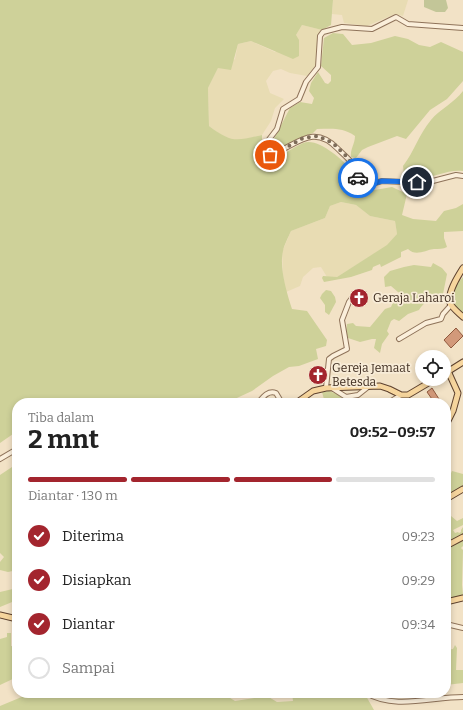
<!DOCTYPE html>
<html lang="id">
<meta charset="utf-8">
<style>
:root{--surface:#fff;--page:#f2f2f2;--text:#222;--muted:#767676;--line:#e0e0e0;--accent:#a3252e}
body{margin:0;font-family:Bitter,serif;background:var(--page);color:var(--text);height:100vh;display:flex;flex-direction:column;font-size:15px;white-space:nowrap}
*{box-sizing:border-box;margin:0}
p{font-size:13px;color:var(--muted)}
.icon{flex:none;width:22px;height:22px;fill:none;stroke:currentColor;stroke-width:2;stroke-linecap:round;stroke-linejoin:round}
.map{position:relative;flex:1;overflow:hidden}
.side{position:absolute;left:12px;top:398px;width:439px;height:300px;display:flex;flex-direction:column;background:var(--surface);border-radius:16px;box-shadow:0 2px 6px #0003}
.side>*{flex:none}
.fabs{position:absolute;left:415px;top:350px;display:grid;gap:8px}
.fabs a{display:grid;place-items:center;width:36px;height:36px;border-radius:50%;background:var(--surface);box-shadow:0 2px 6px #0003;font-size:20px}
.pin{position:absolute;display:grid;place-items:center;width:34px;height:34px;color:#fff;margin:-17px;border:2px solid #fff;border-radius:50%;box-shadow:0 1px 4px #0007}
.courier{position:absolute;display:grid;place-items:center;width:40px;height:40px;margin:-20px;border:3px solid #1a73e8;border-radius:50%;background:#fff;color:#222;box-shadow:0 1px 5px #0007}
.overview em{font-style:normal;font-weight:700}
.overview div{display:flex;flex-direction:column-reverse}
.overview{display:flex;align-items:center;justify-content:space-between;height:68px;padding:0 16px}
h1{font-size:26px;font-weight:700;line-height:30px}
.bar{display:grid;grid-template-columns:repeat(4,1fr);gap:6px 4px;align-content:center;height:48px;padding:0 16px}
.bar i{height:5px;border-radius:3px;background:var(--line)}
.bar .selected{background:var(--accent)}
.bar p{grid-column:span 4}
ol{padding:0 16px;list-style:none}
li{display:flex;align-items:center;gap:12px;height:44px}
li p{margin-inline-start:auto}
li .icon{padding:4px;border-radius:50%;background:var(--accent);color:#fff;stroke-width:4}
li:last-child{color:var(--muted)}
li i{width:22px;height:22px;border:2px solid var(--line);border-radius:50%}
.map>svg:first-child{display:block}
.farmland{fill:#e8dcb3}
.green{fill:#ced199}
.cemetery{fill:#c3c698}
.building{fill:#d2997a;stroke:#90593e}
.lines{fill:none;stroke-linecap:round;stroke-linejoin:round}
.minor-casing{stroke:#8f735a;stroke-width:6}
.major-casing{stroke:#5d412e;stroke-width:7}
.minor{stroke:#fbefdb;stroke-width:4}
.major{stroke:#f6d59d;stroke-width:5}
.done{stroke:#7d6c59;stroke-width:4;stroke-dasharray:0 7.2}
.route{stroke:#1a73e8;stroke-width:5}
.labels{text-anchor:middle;stroke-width:3.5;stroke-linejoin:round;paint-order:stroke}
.poi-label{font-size:12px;fill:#3e2c1f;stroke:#f8ecd7;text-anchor:start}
</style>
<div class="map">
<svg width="463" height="710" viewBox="0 0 463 710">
<rect width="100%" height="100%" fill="#f2e2c6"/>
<g class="farmland">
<polygon points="333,0 408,0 403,16 395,14 367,26 344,23 342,15 332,14"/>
<polygon points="302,25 322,30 318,36 316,65 307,76 290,73 281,69 273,71 266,81 270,93 284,99 275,108 271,121 262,135 237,141 224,137 209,126 208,88 218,68 235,59 238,44 251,41 275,52 296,35"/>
<polygon points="341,202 356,205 370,216 395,221 397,234 388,245 337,277 327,277 321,267 313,268 303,277 300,286 286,292 283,274 282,252 291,231 325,218 330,206"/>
</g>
<g class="green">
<path d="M 0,0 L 333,0 L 331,25 L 322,30 L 302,25 L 296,35 L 299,40 L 299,56 L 293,59 L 251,41 L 238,44 L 231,70 L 218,68 L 208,88 L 209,126 C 232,143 235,141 262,135 L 262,154 L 270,162 C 281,156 292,148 303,143 C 318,137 341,159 351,169 L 350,179 L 345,185 L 346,189 L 357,193 L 392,187 L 407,194 L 402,215 L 413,219 L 436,221 L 444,211 L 456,208 L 463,204 L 463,231 L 444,232 L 444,238 L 447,247 C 443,249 439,249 434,249 C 425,250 416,257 408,249 L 401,252 L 401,257 L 381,267 L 380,264 L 373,267 L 372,270 L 351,277 L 324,282 L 322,278 L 323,276 L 337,277 L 387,245 L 397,234 L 395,221 L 370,216 L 356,205 L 341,202 L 330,206 L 325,218 L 291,231 C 288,238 284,245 283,251 C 279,267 287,294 292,309 L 307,311 L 327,340 L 326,346 L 316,349 L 318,359 L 299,366 L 289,367 L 273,376 L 252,391 L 226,403 L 17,403 L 17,434 L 13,434 L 0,443 Z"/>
<path d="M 333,33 L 343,34 L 352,45 L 371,43 L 395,36 L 408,39 L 419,45 L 430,47 L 441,42 L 463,52 L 463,81 L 447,99 L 430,110 L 406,139 L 397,136 L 368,147 L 362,150 L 356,158 L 351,157 C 350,149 355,144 355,136 C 342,127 332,129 317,129 L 313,133 C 302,136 280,153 269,151 L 267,147 L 275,137 L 290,108 L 300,102 L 312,104 L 314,98 L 309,91 L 311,83 L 318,72 L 325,83 L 328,84 L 331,81 L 331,75 L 321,66 L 324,38 Z"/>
<path d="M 463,91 L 463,171 C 444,168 426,185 404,174 L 403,166 C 414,152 419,134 431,120 C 440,109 454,103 463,91 Z"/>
<path d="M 433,263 L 442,268 L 447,274 L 443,294 C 435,294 423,303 419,310 L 408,314 L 399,321 L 394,319 L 391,321 L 387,331 L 389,334 L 382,344 L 380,353 L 374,348 L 376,339 L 372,339 L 360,342 L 348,338 L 346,331 L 347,324 L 353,323 L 356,326 L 370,327 L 385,309 L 391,307 L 394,300 L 407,303 L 409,296 L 398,292 L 391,286 L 385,287 L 384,277 L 390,271 L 404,267 L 414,265 L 431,267 Z"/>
<path d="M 463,277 L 463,315 C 448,299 448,294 463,277 Z"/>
<polygon points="326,290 331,291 335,297 336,302 329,315 325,312 325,305 320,298 322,294"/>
<polygon points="329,391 337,394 342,398 341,403 325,403 322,392"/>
<polygon points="17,460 17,570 8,572 0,570 0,562 4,557 0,553 0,475 12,467"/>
<polygon points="452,471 463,474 463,485 454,494 446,497 446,484"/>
<polygon points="446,514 451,516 457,521 463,518 463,525 453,530 455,533 458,532 459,533 461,532 461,530 463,527 463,534 446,544 446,537 451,534 449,530 446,532 446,521 449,519 447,517 446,518"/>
<polygon points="463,540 463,546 461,548 463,550 462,585 463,595 449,600 446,591 446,549"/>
<polygon points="17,588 17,600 0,607 0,592"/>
<polygon points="7,633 11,633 11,646 17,647 17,677 0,685 0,639 7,637"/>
<polygon points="455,645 457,648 456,670 463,670 463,683 446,685 446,650 453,649"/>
<polygon points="44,693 222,693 235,701 267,696 277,702 293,701 292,693 367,693 366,696 374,710 0,710 0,706 24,696"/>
</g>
<polygon class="cemetery" points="424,0 446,0 448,8 445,12 436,12 424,7"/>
<g class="building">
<polygon points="456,328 463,336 451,348 444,340"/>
<polygon points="314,370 322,370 321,381 313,380"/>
<polygon points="432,388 439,399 434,402 427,392"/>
</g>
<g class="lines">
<defs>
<g id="minor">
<path d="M 463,28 L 408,24 L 396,17 L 372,29 L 342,27 L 323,32 L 320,36 L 318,67 L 306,82 L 299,99 L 283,109 L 277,129 L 267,142 L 265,149 L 267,153 L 271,155 C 297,145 313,123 338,149 C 342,153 347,157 351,162 C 355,170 357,181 364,186 L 382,181 L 425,183 L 456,175 L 463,176"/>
<polyline points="399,339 426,323 441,319 443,314 451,305"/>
<polyline points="326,388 329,359 333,356 347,349 342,320 349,302 355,294"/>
<polyline points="332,388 346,397 358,395 368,387"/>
<path d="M 258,403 C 263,397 268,390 276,393 L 282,403"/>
<polyline points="388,403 401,395"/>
<polyline points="0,459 17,449"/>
<polyline points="446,624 463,628"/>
<path d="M 366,693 C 395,710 431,697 463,697"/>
</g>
<g id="major">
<path d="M 463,268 C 458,276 447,293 450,303 C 452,308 459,313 463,317"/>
<polyline points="444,374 463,362"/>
<polyline points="296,403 313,391 326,388 380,386 389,389 401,395 408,395 435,379"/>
<polyline points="446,425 453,411 458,393 448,371"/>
<polyline points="446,499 463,489"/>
<polyline points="446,546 463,537"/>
<polyline points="446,602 463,598"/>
<polyline points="0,615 17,619"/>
</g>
</defs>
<use href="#minor" class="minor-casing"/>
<use href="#major" class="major-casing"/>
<use href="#minor" class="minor"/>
<use href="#major" class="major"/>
</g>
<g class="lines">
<polyline class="done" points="270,155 277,153 303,138 318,136 333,143 346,156 352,164 358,178"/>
<polyline class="route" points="358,178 362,185 365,186 382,181 417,182"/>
</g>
<defs>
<symbol id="church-disc" viewBox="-11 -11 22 22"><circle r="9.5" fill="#a3252e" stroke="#f8ecd7"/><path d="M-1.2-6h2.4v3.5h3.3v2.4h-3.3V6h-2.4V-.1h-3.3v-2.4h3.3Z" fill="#fff"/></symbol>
</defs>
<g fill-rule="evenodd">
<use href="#church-disc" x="348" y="287" width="22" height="22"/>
<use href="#church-disc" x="307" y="364" width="22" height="22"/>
</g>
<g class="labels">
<g class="poi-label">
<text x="373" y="302">Geraja Laharoi</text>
<text x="332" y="372">Gereja Jemaat<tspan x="332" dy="14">Betesda</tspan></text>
</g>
</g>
</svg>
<div class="fabs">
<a><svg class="icon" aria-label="locate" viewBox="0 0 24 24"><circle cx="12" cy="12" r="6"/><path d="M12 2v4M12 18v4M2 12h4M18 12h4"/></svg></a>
</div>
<div class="pin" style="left:270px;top:155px;background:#ea580c"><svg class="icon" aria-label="bag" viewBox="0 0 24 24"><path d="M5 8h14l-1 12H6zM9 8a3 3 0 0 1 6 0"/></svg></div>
<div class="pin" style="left:417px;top:182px;background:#1f2937"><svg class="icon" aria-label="home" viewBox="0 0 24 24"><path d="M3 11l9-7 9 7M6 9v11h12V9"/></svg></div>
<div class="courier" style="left:358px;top:178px"><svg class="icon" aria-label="car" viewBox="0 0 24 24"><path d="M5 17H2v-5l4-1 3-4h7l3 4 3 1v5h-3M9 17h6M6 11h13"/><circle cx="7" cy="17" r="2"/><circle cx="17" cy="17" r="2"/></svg></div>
<section class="side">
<div class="overview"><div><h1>2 mnt</h1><p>Tiba dalam</p></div><em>09:52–09:57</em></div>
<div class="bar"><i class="selected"></i><i class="selected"></i><i class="selected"></i><i></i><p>Diantar · 130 m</p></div>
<ol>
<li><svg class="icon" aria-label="check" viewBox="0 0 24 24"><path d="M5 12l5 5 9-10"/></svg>Diterima<p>09:23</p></li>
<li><svg class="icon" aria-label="check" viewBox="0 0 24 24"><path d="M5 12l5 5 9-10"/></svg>Disiapkan<p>09:29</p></li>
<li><svg class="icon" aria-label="check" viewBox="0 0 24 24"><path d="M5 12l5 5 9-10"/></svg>Diantar<p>09:34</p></li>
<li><i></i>Sampai</li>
</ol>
</section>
</div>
